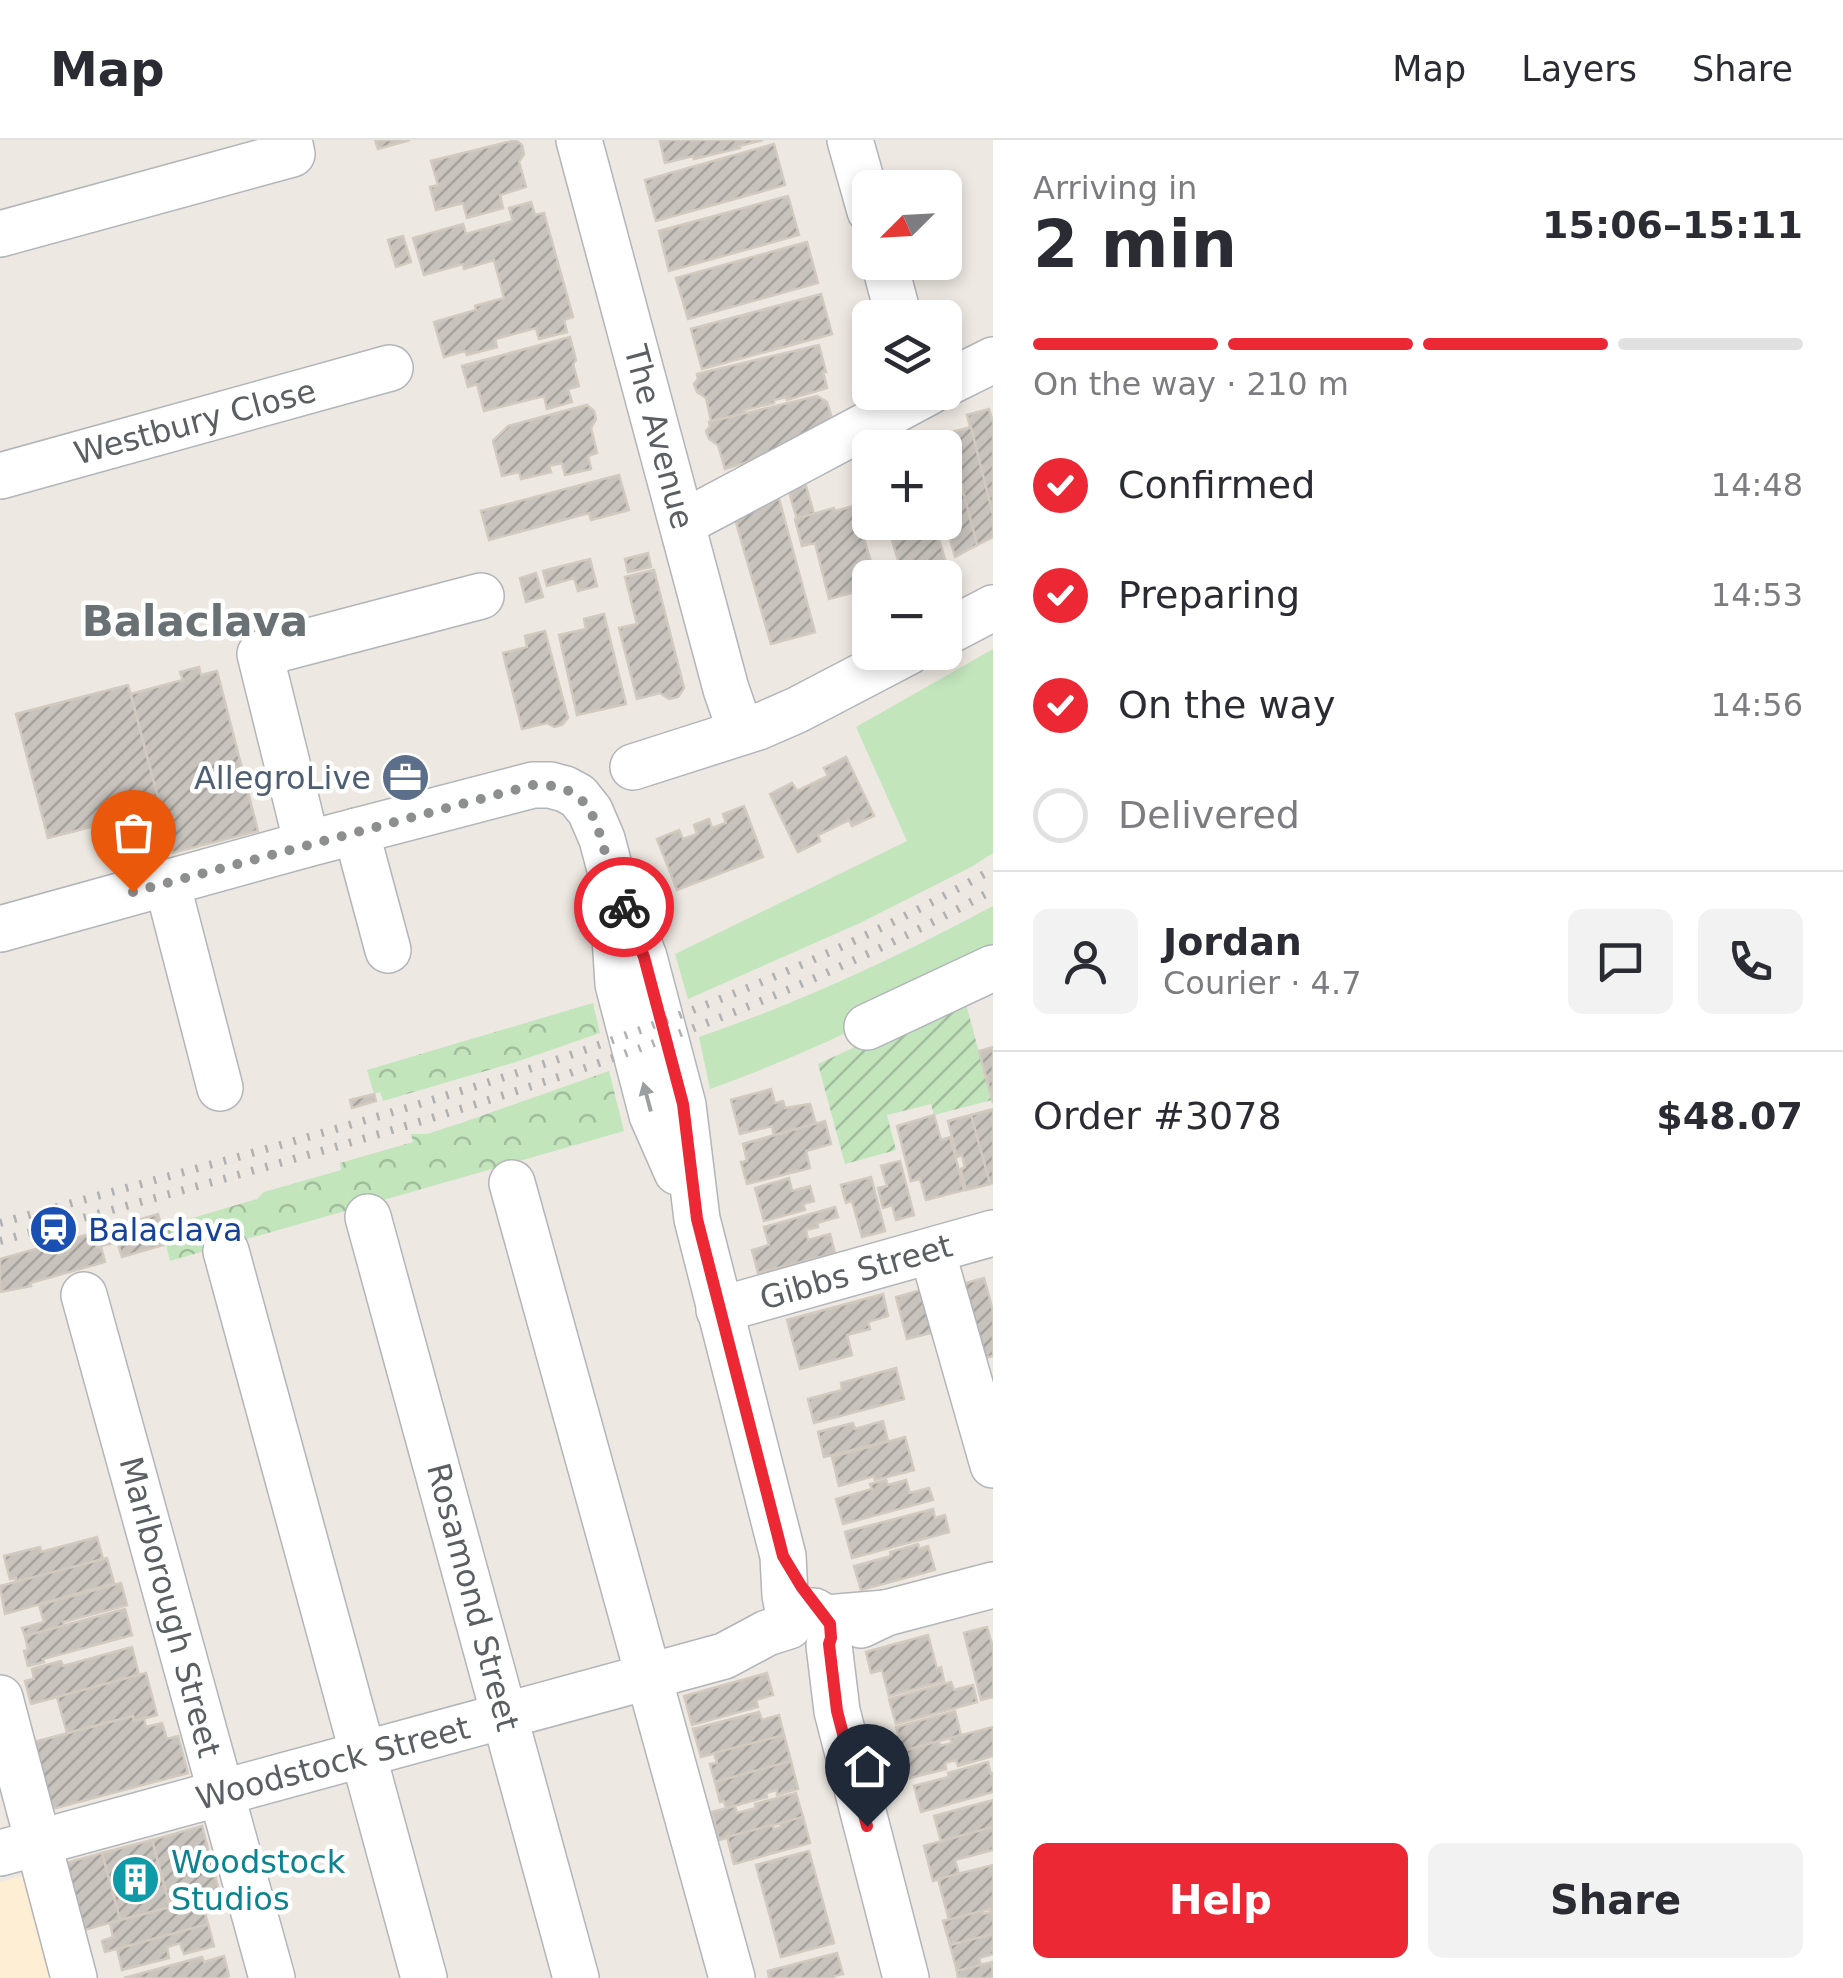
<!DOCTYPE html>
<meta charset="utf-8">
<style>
:root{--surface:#fff;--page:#f2f2f3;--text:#2b2b33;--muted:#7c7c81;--line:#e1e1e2;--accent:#ec2835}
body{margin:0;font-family:"DejaVu Sans",sans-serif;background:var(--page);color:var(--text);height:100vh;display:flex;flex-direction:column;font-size:38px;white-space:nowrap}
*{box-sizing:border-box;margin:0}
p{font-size:32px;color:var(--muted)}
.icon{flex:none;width:55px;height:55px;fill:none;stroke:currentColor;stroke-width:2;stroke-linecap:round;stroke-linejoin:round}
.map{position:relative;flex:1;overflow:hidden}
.side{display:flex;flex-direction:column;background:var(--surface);width:850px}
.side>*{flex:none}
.needle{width:65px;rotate:246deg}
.controls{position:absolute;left:852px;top:30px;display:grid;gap:20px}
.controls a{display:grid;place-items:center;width:110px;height:110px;border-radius:15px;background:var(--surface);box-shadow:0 5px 15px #0003;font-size:50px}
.pin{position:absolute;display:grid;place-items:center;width:85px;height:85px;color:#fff;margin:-102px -42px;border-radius:50% 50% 50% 0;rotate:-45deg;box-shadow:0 0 10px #0007}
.pin .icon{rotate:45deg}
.courier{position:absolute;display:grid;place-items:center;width:100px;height:100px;margin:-50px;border:8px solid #ec2835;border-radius:50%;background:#fff;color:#222;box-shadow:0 2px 12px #0007}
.overview em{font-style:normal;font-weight:800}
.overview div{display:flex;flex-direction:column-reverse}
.overview{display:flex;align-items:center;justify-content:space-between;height:170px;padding:0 40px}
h1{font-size:65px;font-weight:800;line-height:75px}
.bar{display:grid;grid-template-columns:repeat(4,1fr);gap:15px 10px;align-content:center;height:120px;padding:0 40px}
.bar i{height:12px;border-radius:8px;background:var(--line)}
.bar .selected{background:var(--accent)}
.bar p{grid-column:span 4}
.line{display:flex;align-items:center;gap:25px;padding:0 40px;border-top:2px solid var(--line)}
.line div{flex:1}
.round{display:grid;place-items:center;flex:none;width:105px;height:105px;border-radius:15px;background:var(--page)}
ol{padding:0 40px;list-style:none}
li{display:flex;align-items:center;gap:30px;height:110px}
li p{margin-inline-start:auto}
li .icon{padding:10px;border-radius:50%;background:var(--accent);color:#fff;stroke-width:4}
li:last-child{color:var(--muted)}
li i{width:55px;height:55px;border:5px solid var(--line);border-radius:50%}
.cta{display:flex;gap:20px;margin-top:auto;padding:20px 40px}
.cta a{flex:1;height:115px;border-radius:15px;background:var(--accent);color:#fff;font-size:40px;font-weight:800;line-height:115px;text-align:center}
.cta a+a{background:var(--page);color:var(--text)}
header{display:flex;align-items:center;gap:60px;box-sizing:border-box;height:140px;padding:0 50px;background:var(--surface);border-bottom:2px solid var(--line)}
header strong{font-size:48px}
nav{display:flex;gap:55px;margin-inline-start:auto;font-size:35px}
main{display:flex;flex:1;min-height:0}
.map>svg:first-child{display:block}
.commercial{fill:#feeed4}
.green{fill:#c2e5bc}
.forest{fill:url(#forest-crowns)}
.garden{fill:url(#garden-furrows)}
.building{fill:url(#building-hatch);stroke:#d2c9bf;stroke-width:2.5}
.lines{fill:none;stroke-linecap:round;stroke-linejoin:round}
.minor-casing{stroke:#b2b5b9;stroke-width:48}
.minor{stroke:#fff;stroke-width:45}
.rail{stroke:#b0b1b2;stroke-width:8;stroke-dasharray:2.5 12;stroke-linecap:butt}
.oneway{fill:#9b9fa1}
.done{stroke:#8d8f8e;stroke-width:10;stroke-dasharray:0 18}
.route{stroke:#ec2835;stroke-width:12}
.labels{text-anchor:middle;stroke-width:9;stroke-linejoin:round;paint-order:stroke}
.street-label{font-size:32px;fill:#595f62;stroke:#fff}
.service-label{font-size:32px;fill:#4e5e75;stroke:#fff;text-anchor:end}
.transit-label{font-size:32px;fill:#164399;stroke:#fff;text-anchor:start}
.culture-label{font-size:32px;fill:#0d838f;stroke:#fff;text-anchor:start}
.district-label{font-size:42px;font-weight:bold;fill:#6a7174;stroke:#fff}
</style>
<header>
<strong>Map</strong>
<nav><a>Map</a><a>Layers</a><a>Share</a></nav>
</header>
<main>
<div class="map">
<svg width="993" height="1838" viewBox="0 0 993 1838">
<defs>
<pattern id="forest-crowns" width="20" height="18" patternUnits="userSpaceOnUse" patternTransform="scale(2.5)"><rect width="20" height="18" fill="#c2e5bc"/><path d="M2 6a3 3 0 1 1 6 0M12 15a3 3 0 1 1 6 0" fill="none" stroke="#a1bd9c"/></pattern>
<pattern id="garden-furrows" width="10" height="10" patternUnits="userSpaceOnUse" patternTransform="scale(2.5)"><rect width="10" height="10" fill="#c2e5bc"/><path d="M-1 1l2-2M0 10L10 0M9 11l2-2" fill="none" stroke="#a1bd9c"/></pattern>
<pattern id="building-hatch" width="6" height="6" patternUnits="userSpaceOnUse" patternTransform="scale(2.5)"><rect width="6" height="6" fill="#c8c3bd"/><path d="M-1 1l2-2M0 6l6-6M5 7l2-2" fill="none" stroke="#a5a29d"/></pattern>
</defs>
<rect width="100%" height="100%" fill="#ede8e1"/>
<polygon class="commercial" points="37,1732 65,1838 0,1838 0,1742"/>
<g class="green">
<polygon points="993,509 993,713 973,726 860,783 688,859 675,814 907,701 856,587"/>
<path d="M 993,766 L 993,818 C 902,868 808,914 710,949 L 699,897 C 801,862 898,817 993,766 Z"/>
</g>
<g class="forest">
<polygon points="593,863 600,893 516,922 383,961 380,952 374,954 367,930"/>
<polygon points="609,931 624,991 170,1121 162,1087 257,1059 264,1052 341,1030 340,1023 413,1002 411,994 427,994 464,982"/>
</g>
<polygon class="garden" points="964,857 992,960 934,975 931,964 887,975 896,1010 845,1024 818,924"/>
<g class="building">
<polygon points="375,0 410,0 378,9"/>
<polygon points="516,0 522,5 524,14 519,22 526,47 500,55 503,68 467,78 463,63 436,70 430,47 438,45 431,21"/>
<polygon points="664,0 763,0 739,6 740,8 694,19 693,16 665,23 660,1"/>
<polygon points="774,4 785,45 656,81 645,40"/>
<polygon points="788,56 799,95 669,131 659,91"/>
<polygon points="531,62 535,75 544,73 573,177 564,180 567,192 539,199 536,188 495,199 497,207 467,215 465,211 444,217 434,182 476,170 475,166 504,158 494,120 464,129 463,124 424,135 413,98 463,84 466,94 513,81 509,68"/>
<polygon points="403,96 411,122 396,127 388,100"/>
<polygon points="807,102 818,143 688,179 676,138"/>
<polygon points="821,154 832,194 702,229 691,189"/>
<polygon points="570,197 576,220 573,224 579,246 568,249 572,262 547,269 544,256 484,271 477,244 468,247 462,226"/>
<polygon points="819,205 826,232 823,232 827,248 787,260 786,257 774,260 774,263 744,270 745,273 711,281 706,258 697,252 694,244 698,239 697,234"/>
<polygon points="817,256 827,262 831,275 825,285 786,310 725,329 718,305 709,299 706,291 710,286 709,282"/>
<polygon points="587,265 594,271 596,279 591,288 597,313 588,316 591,329 565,335 562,323 549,326 551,332 521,339 519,332 502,336 493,301 508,286"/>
<polygon points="989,269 993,282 993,375 967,275"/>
<polygon points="971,287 993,375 993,397 977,405 948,293"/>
<polygon points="948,293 977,405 955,417 945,381 945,308 925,308 923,301"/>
<polygon points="619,335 629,370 591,380 589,373 489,400 481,371"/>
<polygon points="801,341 803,347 806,346 814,374 797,379 789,352"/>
<polygon points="778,355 815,492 771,504 733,372"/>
<polygon points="854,366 876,438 870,438 870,457 857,461 855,452 829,459 815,403 802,406 795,379 834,368 835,371"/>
<polygon points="887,382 934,382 946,423 902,435"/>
<polygon points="648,413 651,427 628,432 625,419"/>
<polygon points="590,419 597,446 578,451 574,438 547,446 543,431"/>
<polygon points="654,430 684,548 678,557 669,559 660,553 637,559 619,488 637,484 625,437"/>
<polygon points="536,433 543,457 526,462 520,438"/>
<polygon points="604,474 626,564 577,575 559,495 586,489 584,479"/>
<polygon points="545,491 568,578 562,585 554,587 547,583 522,589 503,513 527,507 525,496"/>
<polygon points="199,527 201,535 217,531 258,691 172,713 131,554 183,540 180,532"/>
<polygon points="128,545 161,669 48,698 16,574"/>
<polygon points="846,617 874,676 852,686 849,680 818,695 820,701 798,712 770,654 792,643 797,651 828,636 824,628"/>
<polygon points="744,666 763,717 677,750 657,699 679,690 683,699 697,694 694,685 709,679 712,688 726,683 723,674"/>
<polygon points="993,907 993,963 979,911"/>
<polygon points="771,949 775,963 783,961 785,968 810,964 816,984 774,995 772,986 740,994 731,960"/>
<polygon points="374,954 376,961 352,968 350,960"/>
<polygon points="993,969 993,1043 990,1044 971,975"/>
<polygon points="934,975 941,1000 950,997 964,1050 926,1060 920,1039 911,1041 897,986"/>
<polygon points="971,975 990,1044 966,1050 961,1029 965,1027 962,1015 957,1017 948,981"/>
<polygon points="825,981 831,1004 806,1011 810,1028 747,1044 741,1022 747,1021 743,1004"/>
<polygon points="900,1021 914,1075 896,1080 892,1065 883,1068 878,1048 887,1046 881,1026"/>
<polygon points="871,1037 885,1091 862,1097 852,1061 846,1063 841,1045"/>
<polygon points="789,1038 792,1051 810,1046 814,1061 803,1064 805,1070 764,1081 755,1048"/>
<polygon points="835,1067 838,1077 817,1083 818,1087 806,1090 808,1100 830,1094 835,1113 758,1133 752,1110 769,1105 764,1087"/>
<polygon points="158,1074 161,1085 116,1098 118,1102 97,1107 93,1093"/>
<polygon points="161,1085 167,1104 122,1117 116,1098"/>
<polygon points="93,1093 97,1107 101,1107 105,1122 30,1143 31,1146 0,1152 0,1119"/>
<polygon points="984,1138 993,1171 993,1216 970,1222 959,1145"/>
<polygon points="935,1146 946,1189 907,1199 896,1157"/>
<polygon points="883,1154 888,1176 868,1182 870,1189 847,1195 852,1215 800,1229 787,1180"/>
<polygon points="896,1228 904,1259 814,1283 808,1259 842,1250 841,1243"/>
<polygon points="883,1281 888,1301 824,1317 818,1292 853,1283 855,1289"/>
<polygon points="905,1297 914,1330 875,1340 874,1336 839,1346 832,1317"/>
<polygon points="886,1340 888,1345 906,1340 910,1353 929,1348 933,1360 843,1384 836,1359 872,1349 870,1344"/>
<polygon points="933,1369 935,1378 945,1375 949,1392 852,1418 845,1392"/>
<polygon points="97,1397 103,1419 16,1442 16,1438 10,1439 4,1416 40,1407 41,1412"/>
<polygon points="918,1404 919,1409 928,1406 935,1430 861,1450 854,1426 891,1416 890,1412"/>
<polygon points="107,1418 114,1443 5,1474 0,1446"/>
<polygon points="121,1443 127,1465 63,1482 64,1486 25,1496 22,1488 44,1482 39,1465"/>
<polygon points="125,1469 132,1495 43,1519 44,1522 28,1526 24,1511 28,1510 25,1496"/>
<polygon points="987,1487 993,1508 993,1557 981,1560 964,1493"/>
<polygon points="928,1495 937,1529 941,1527 944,1541 889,1556 882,1530 871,1533 866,1512"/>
<polygon points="132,1507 139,1535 31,1564 25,1541 34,1539 32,1529 61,1521 63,1526"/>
<polygon points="146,1533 157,1575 134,1581 133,1576 67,1593 57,1557"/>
<polygon points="767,1533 773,1555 756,1560 758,1567 692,1585 684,1556"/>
<polygon points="951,1542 954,1550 973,1545 977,1562 896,1584 889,1559"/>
<polygon points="955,1571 961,1595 903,1611 896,1587"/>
<polygon points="759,1572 762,1580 779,1575 784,1595 701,1617 693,1589"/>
<polygon points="133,1576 134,1581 144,1578 146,1587 162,1583 167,1599 178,1596 188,1633 37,1673 19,1606"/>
<polygon points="993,1587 993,1616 958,1626 956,1620 945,1623 946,1629 910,1638 903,1611 939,1601 940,1606 952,1603 950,1598"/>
<polygon points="784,1595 791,1621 715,1642 710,1624 717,1623 714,1613"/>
<polygon points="791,1621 798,1649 777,1655 777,1650 766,1653 767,1657 726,1668 724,1661 720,1662 715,1642"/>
<polygon points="988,1622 991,1634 993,1633 993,1652 921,1672 914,1646 949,1637 948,1633"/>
<polygon points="796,1653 803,1677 719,1700 712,1672 735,1666 737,1673 756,1668 755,1664"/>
<polygon points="993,1660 993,1687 941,1701 934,1676"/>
<polygon points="803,1677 810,1703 734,1724 727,1697 772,1685 774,1689 781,1687 780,1683"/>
<polygon points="202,1686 220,1754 170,1767 152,1700"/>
<polygon points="993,1687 993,1710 955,1720 959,1734 933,1741 924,1706"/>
<polygon points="152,1700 170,1767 120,1780 102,1713"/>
<polygon points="809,1711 834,1803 781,1817 756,1725"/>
<polygon points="102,1713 120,1780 70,1794 51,1727"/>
<polygon points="993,1725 993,1768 949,1780 938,1739"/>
<polygon points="201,1759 208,1784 105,1812 102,1801 113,1797 110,1783"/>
<polygon points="993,1768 993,1794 950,1805 943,1781 982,1771 983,1774 991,1772 990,1769"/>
<polygon points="208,1784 214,1806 184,1814 180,1803 167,1807 169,1818 122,1830 117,1809"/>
<polygon points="993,1794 993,1814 979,1818 981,1825 957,1831 950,1805"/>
<polygon points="837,1813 843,1834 834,1836 834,1838 769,1838 768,1831"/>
<polygon points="224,1816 229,1836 223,1838 124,1838 202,1817 204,1822"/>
<polygon points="992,1822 993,1838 958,1838 957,1831"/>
</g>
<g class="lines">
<defs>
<g id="minor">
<polyline points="579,0 726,549 741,592"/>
<polyline points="850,0 870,71"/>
<polyline points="0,94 292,14 289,0"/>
<polyline points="884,122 899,178"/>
<polyline points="945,244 993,220"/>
<polyline points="0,336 390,228"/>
<polyline points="683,383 929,252"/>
<polyline points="945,493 993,468"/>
<polyline points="633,627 758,587 797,570 908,512"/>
<polyline points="356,691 388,810"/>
<polyline points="307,704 260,514 481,456"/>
<polyline points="167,743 220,948"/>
<polyline points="614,780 618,844 652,975 677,1032"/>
<polyline points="0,789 307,704 533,645 550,645 565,649 578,656 590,671 602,699 611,733 644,817 683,965 697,1079 783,1416 785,1455 790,1482"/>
<polyline points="867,887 993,828"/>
<polyline points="512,1043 732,1838"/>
<polyline points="368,1077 576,1838"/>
<polyline points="226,1111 424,1838"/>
<polyline points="932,1111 993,1325"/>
<polyline points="84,1155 272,1838"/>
<polyline points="719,1170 993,1093"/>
<polyline points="790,1483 794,1477 807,1471 814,1471 826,1478 886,1473"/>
<polyline points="861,1485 886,1473 993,1445"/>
<polyline points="829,1505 837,1571 906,1838"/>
<polyline points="0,1558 74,1838"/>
<polyline points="0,1713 724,1516 767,1493 789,1486"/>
</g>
</defs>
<use href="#minor" class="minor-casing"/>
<use href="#minor" class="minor"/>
<g class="rail">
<path d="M 0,1083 C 339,988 684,904 993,729"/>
<path d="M 0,1101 C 339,1006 683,921 993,750"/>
</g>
</g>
<defs><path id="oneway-solid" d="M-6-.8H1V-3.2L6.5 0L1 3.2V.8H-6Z" transform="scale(2.5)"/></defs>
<use class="oneway" href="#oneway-solid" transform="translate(647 957) rotate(-105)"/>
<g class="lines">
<path class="done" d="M 133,752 L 533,645 C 593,643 596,683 610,730 C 613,742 619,755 624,767"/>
<polyline class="route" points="624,767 644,817 683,964 697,1079 783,1416 801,1446 830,1484 831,1498 829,1504 837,1571 867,1686"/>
</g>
<defs>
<symbol id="office-disc" viewBox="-11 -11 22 22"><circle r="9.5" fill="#5c6f8a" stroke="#fff"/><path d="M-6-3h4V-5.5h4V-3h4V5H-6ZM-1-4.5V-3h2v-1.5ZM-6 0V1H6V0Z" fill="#fff"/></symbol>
<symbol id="station-disc" viewBox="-11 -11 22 22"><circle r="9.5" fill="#1a4fb4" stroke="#fff"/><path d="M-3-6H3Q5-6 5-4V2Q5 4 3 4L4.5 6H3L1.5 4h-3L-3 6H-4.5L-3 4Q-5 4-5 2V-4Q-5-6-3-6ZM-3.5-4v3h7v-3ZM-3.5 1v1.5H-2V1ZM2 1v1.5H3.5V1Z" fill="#fff"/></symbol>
<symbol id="building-disc" viewBox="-11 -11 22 22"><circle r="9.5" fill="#0f9aa8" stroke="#fff"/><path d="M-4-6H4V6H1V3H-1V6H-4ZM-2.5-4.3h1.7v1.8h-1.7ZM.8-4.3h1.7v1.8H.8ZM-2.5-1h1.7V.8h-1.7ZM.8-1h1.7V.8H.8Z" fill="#fff"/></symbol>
</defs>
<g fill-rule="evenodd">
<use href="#office-disc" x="378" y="610" width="55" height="55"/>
<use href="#station-disc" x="26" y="1062" width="55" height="55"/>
<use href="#building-disc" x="108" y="1712" width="55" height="55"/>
</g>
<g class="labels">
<g class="street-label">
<text transform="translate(195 282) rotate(-15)" y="11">Westbury Close</text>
<text transform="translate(659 297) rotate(75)" y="11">The Avenue</text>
<text transform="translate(856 1132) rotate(-16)" y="11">Gibbs Street</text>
<text transform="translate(473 1457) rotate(75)" y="11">Rosamond Street</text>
<text transform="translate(170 1467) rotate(75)" y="11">Marlborough Street</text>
<text transform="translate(333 1623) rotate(-15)" y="11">Woodstock Street</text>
</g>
<g class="service-label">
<text x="371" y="649">AllegroLive</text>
</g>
<g class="transit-label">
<text x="88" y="1101">Balaclava</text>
</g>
<g class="culture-label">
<text x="171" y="1733">Woodstock<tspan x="171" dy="37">Studios</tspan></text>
</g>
<g class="district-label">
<text x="195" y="496">Balaclava</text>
</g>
</g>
</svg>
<div class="controls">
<a><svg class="needle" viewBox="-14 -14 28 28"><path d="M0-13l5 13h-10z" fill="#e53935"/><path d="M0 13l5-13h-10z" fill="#7c7c81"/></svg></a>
<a><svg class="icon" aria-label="layers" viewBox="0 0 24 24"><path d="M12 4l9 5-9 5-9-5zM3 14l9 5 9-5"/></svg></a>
<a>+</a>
<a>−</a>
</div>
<div class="pin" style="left:133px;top:752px;background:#ea580c"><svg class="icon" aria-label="bag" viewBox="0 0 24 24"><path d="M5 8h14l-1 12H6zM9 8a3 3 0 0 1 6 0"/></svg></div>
<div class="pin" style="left:867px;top:1686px;background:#1f2937"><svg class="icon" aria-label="home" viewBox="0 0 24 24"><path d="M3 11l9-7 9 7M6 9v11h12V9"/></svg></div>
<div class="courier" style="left:624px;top:767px"><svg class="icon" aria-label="bike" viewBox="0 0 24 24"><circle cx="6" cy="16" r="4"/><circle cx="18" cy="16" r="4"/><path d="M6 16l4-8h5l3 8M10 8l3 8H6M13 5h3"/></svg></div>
</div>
<section class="side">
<div class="overview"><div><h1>2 min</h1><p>Arriving in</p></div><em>15:06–15:11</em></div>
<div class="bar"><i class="selected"></i><i class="selected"></i><i class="selected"></i><i></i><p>On the way · 210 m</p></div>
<ol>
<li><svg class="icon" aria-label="check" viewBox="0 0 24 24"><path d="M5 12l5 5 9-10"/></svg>Confirmed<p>14:48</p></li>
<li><svg class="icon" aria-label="check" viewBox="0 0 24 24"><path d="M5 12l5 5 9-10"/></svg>Preparing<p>14:53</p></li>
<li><svg class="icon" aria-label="check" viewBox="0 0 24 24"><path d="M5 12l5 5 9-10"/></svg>On the way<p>14:56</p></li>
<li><i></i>Delivered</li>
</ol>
<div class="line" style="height:180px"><a class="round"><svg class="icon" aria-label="person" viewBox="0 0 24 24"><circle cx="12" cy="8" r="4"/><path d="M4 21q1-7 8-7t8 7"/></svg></a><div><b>Jordan</b><p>Courier · 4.7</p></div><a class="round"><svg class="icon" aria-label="chat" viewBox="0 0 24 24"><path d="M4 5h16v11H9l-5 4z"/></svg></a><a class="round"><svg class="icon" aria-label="phone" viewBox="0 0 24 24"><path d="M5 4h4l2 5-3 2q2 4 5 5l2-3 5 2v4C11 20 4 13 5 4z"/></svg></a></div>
<div class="line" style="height:130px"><div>Order #3078</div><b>$48.07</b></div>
<div class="cta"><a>Help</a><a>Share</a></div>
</section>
</main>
